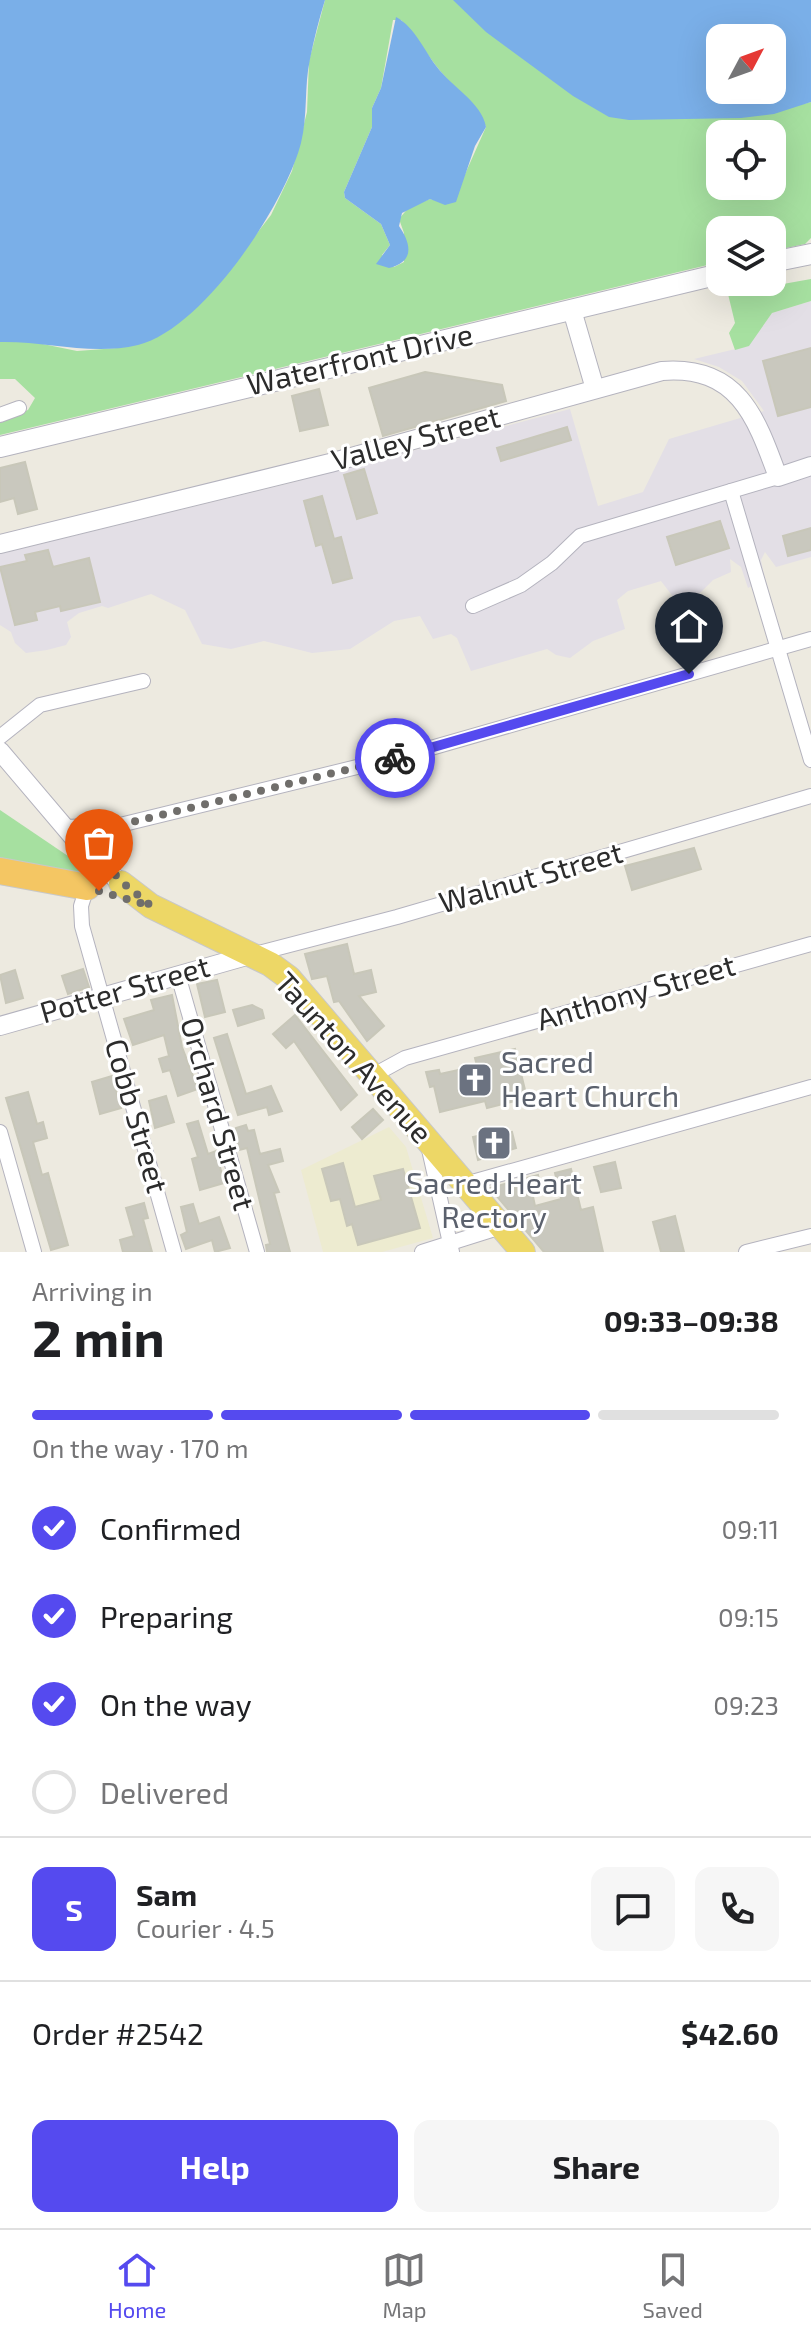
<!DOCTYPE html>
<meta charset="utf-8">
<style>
:root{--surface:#fff;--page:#f6f6f6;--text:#202124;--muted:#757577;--line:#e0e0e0;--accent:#554aef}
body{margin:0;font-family:"Exo 2",sans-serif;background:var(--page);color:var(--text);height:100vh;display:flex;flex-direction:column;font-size:30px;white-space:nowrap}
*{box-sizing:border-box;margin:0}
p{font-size:26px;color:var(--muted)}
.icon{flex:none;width:44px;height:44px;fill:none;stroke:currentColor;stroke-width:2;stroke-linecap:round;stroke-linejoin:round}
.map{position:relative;height:1252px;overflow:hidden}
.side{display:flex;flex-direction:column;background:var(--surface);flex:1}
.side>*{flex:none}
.needle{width:52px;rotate:49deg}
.tools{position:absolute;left:706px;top:24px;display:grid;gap:16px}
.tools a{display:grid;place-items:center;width:80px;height:80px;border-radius:16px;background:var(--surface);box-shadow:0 8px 32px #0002;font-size:40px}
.pin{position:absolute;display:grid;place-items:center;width:68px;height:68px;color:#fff;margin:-82px -34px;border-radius:50% 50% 50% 0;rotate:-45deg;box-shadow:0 0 8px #0007}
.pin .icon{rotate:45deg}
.courier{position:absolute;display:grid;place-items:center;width:80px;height:80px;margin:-40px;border:6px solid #554aef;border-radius:50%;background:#fff;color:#222;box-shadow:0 2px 10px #0007}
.head em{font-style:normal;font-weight:700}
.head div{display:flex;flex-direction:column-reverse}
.head{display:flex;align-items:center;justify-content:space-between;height:136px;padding:0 32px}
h1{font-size:52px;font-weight:700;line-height:60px}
.bar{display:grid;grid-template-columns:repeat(4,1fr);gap:12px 8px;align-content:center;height:96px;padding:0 32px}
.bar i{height:10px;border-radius:6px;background:var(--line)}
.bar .current{background:var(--accent)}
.bar p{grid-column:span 4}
.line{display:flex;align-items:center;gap:20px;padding:0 32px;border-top:2px solid var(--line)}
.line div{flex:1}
.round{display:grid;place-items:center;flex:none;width:84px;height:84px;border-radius:16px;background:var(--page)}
ol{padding:0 32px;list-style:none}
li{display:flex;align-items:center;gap:24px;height:88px}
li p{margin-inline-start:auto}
li .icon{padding:8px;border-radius:50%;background:var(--accent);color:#fff;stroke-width:4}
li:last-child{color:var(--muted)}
li i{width:44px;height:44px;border:4px solid var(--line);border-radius:50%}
.cta{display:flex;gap:16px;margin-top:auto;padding:16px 32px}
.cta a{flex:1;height:92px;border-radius:16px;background:var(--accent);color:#fff;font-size:32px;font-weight:700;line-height:92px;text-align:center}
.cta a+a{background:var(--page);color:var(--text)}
.menu{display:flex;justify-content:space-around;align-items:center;height:112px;border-top:2px solid var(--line);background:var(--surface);font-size:22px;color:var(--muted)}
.menu a{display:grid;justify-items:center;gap:4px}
.menu .current{color:var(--accent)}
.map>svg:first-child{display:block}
.industrial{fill:#e3dfe6}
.education{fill:#edebd0}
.green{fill:#a6e0a0;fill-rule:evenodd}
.water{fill:#7aafe8;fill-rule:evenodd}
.building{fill:#c9c8be;stroke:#c8c7b9;stroke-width:2}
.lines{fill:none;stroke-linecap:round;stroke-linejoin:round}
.minor-casing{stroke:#b4b3be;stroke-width:16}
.tertiary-casing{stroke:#b4b3be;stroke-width:20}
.secondary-casing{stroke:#b4b3be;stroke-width:22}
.trunk-casing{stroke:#c8c8c8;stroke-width:26}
.motorway-casing{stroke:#c8c8c8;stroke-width:28}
.minor{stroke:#fff;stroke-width:14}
.tertiary{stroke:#fff;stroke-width:18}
.secondary{stroke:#fff;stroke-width:20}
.trunk{stroke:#edd766;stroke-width:24}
.motorway{stroke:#f4c663;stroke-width:26}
.done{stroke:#706e6b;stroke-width:8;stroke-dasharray:0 14.4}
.route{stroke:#554aef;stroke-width:10}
.labels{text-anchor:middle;stroke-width:6;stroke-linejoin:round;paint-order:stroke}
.street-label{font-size:30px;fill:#2c2c2c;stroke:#fff}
.worship-label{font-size:30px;fill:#5b616d;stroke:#fff;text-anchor:start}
</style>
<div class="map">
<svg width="811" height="1252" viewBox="0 0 811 1252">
<rect width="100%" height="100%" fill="#edeae0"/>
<polygon class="industrial" points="811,301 811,557 776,567 765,552 761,560 767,591 755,584 748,588 741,567 730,559 731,572 713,580 700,593 674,598 661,581 628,591 617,600 625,629 593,641 570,658 556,655 547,649 471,671 457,638 451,634 433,639 420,616 394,621 350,649 312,653 264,641 231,649 202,644 185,610 151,594 108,608 102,606 79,613 67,622 71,637 66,645 47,650 26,653 15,643 11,632 0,625 0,554 291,483 570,409 598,506 643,492 669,439 764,411 742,381 719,367 694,359 748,346 772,313"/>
<polygon class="education" points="389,1127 406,1147 433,1238 382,1252 323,1252 301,1170"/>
<g class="green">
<path d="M 325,0 L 482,0 L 606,81 L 803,104 L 811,102 L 811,238 L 805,244 L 772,251 L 772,230 L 720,230 L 720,262 L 0,435 L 0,420 L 28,410 L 35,398 L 15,379 L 0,379 L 0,342 L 33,342 L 77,351 L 117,348 L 237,259 L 271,215 L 292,171 L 307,112 L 309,61 ZM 393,20 L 401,20 C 414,34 425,51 437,67 C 453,88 476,102 486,127 L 462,181 L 438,201 L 430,199 L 409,207 L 399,219 L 404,233 L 404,262 L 394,267 L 382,255 L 390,245 L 381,224 L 345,198 L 344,192 L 372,127 L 372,108 L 381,88 ZM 720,134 L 772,134 L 772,186 L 720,186 Z"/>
<polygon points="811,279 811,301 772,313 749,346 735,350 729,333 735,323 728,294"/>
<polygon points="0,810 105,881 104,884 0,862"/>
</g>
<g class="water">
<path d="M 0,0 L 325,0 C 319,19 314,39 310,59 C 304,86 308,115 301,143 C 285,205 203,329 138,345 C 91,356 47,341 0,342 Z"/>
<path d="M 453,0 L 811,0 L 811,102 L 774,114 L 741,118 L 629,120 L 609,117 L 573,96 L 486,32 ZM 772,38 L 772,90 L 720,90 L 720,38 Z"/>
<path d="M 396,17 C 415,27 425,52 437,67 C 452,87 482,103 486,127 L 475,146 L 456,202 L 445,205 L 430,199 L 402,213 L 399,226 C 412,245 414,262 389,268 L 376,264 L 390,245 L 381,224 L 345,198 L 344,192 L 372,127 L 372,108 L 381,88 Z"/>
</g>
<g class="building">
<polygon points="811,348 811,407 778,416 763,361"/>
<polygon points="425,372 502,385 506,401 383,436 369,388"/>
<polygon points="319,389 328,425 300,431 292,396"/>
<polygon points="567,427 571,440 501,461 497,448"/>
<polygon points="25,462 37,509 18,514 14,498 0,502 0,468"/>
<polygon points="364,469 377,513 357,519 344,475"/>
<polygon points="322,496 334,539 341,537 352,578 333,583 322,544 316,546 304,501"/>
<polygon points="720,521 729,548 676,565 667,537"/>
<polygon points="811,528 811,550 788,556 783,536"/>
<polygon points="48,550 53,567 89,558 100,602 61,611 60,606 35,612 37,620 15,625 0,567 27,561 25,555"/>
<polygon points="694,848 701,869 632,890 625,866"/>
<polygon points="347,944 354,974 371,970 376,992 359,996 384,1026 367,1041 339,1001 334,1002 327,976 312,979 305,954"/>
<polygon points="83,969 89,987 68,994 62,976"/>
<polygon points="15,970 23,998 6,1003 0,975"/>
<polygon points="217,980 225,1012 205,1017 197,984"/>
<polygon points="172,995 182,1047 198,1089 178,1096 170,1070 163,1072 159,1059 169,1056 164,1035 133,1045 124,1019 154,1010 151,1000"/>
<polygon points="252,1005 262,1010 264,1018 238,1026 233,1010"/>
<polygon points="295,1015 357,1095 341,1110 294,1041 286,1048 273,1034"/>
<polygon points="227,1034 246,1094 271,1086 282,1111 269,1115 267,1107 238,1115 214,1038"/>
<polygon points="515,1049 527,1098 487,1108 485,1101 440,1112 434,1086 430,1087 426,1072 439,1070 440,1074 477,1066 475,1058"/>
<polygon points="112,1076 121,1108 100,1114 92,1082"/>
<polygon points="28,1092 37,1124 43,1122 47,1138 33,1142 42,1175 48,1173 68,1245 51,1250 6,1098"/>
<polygon points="166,1096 174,1122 155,1128 149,1101"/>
<polygon points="373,1109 383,1120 362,1139 352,1127"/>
<polygon points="198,1121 208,1154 216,1151 224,1183 200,1190 192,1159 198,1157 187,1124"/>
<polygon points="246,1125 248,1131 254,1130 260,1154 280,1149 283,1161 268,1165 279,1192 274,1193 290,1252 267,1252 266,1245 270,1244 247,1148 239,1150 235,1136 236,1128"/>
<polygon points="500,1131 501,1135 512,1132 516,1148 478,1160 473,1137"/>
<polygon points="615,1162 621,1188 601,1192 594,1167"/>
<polygon points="343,1163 355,1207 381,1200 374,1176 403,1169 420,1228 358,1245 352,1224 347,1226 340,1199 331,1201 322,1169"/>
<polygon points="571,1169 581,1210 593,1207 603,1252 544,1252 490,1188 538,1175 540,1185 531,1187 535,1206 561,1199 555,1173"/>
<polygon points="144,1203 148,1218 143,1219 152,1252 123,1252 120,1240 134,1236 126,1208"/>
<polygon points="193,1204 199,1224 219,1217 230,1248 215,1252 212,1240 186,1249 181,1235 187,1232 181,1207"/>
<polygon points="675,1216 684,1252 661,1252 653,1222"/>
</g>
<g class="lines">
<defs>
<g id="minor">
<polyline points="0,415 19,408"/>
<polyline points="731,491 811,760"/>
<polyline points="473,606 521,585 552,563 580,536 778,477"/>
<polyline points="0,737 40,705 143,681"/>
<polyline points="65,827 120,825 410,754 811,639"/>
<path d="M 115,876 C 104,858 103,840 120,825"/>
<polyline points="87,887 81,906 82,926 174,1252"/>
<polyline points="251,955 397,917 811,796"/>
<polyline points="178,975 257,1252"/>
<polyline points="372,1076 405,1058 811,944"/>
<polyline points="0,1132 34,1252"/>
<polyline points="428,1145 452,1252"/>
<polyline points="465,1184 811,1087"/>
<polyline points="422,1252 501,1227"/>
<polyline points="746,1252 811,1236"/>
</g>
<g id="tertiary">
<polyline points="572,310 595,389"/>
<path d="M 0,544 L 330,463 L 662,371 C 738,365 756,417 778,477 L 811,466"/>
<polyline points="0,751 84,850 121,883"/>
<polyline points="0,1026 250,955"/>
</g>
<g id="secondary">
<polyline points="772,262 811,254"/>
<polyline points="0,447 720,274"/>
</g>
<polyline id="trunk" points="121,883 151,906 270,964 289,978 523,1252"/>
<polyline id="motorway" points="0,871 87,887"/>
</defs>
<use href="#minor" class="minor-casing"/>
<use href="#tertiary" class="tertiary-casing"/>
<use href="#secondary" class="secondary-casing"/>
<use href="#trunk" class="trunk-casing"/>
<use href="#motorway" class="motorway-casing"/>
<use href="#minor" class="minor"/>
<use href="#tertiary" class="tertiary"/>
<use href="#secondary" class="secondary"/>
<use href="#trunk" class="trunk"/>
<use href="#motorway" class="motorway"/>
</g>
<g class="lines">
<path class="done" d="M 99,891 L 151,906 C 131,887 103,876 107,844 L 120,825 L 395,758"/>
<polyline class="route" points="395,758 689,674"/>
</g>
<defs>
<symbol id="church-square" viewBox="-11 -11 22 22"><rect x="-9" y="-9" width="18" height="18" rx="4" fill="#6b7280" stroke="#fff"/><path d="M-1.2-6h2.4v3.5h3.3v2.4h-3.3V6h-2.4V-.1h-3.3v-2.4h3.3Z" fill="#fff"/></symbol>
</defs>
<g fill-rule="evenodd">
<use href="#church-square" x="455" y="1060" width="40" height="40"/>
<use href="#church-square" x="474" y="1123" width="40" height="40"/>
</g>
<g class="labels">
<g class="street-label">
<text transform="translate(360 360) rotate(-13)" y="10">Waterfront Drive</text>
<text transform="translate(416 439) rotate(-15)" y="10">Valley Street</text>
<text transform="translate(531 878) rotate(-16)" y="10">Walnut Street</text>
<text transform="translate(125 990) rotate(-16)" y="10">Potter Street</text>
<text transform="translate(636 993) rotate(-16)" y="10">Anthony Street</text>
<text transform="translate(353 1058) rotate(48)" y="10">Taunton Avenue</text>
<text transform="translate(217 1114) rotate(74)" y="10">Orchard Street</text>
<text transform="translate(136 1116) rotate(74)" y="10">Cobb Street</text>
</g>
<g class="worship-label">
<text x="501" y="1073">Sacred<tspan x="501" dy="34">Heart Church</tspan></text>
<text x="494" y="1194" text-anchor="middle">Sacred Heart<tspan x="494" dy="34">Rectory</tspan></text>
</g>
</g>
</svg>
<div class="tools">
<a><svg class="needle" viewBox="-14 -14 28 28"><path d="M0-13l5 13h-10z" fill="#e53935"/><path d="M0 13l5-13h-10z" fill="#757577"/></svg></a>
<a><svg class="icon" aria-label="locate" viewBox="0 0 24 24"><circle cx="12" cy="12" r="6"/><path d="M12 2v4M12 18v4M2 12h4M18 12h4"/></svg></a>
<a><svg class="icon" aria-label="layers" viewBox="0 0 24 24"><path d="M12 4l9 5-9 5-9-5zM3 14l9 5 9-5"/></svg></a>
</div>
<div class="pin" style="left:99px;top:891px;background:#ea580c"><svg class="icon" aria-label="bag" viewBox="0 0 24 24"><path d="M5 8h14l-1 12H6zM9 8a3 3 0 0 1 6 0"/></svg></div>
<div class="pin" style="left:689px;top:674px;background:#1f2937"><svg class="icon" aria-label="home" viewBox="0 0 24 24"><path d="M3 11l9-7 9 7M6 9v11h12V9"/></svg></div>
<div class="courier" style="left:395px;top:758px"><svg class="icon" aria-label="bike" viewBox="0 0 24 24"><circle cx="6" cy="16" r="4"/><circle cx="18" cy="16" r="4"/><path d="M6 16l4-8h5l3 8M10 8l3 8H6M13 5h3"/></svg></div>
</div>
<section class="side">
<div class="head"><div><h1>2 min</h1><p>Arriving in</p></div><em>09:33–09:38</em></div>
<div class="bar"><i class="current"></i><i class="current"></i><i class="current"></i><i></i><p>On the way · 170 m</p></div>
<ol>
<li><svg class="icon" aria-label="check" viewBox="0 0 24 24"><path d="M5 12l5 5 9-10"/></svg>Confirmed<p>09:11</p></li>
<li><svg class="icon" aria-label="check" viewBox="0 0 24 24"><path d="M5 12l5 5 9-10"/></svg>Preparing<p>09:15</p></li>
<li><svg class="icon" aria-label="check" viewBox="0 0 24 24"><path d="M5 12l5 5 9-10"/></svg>On the way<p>09:23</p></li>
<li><i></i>Delivered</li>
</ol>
<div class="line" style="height:144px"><b class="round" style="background:var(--accent);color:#fff">S</b><div><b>Sam</b><p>Courier · 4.5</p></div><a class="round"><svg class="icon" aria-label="chat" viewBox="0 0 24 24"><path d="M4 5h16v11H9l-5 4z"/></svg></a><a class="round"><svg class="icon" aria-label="phone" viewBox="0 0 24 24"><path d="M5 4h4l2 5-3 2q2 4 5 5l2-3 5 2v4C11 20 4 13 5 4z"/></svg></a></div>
<div class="line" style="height:104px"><div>Order #2542</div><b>$42.60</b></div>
<div class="cta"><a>Help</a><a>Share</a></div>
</section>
<nav class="menu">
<a class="current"><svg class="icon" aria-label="home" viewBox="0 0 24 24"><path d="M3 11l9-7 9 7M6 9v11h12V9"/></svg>Home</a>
<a><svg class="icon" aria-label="map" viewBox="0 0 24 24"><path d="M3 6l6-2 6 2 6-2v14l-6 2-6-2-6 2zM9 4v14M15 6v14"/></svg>Map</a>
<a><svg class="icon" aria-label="saved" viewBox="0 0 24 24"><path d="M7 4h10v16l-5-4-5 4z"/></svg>Saved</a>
</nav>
